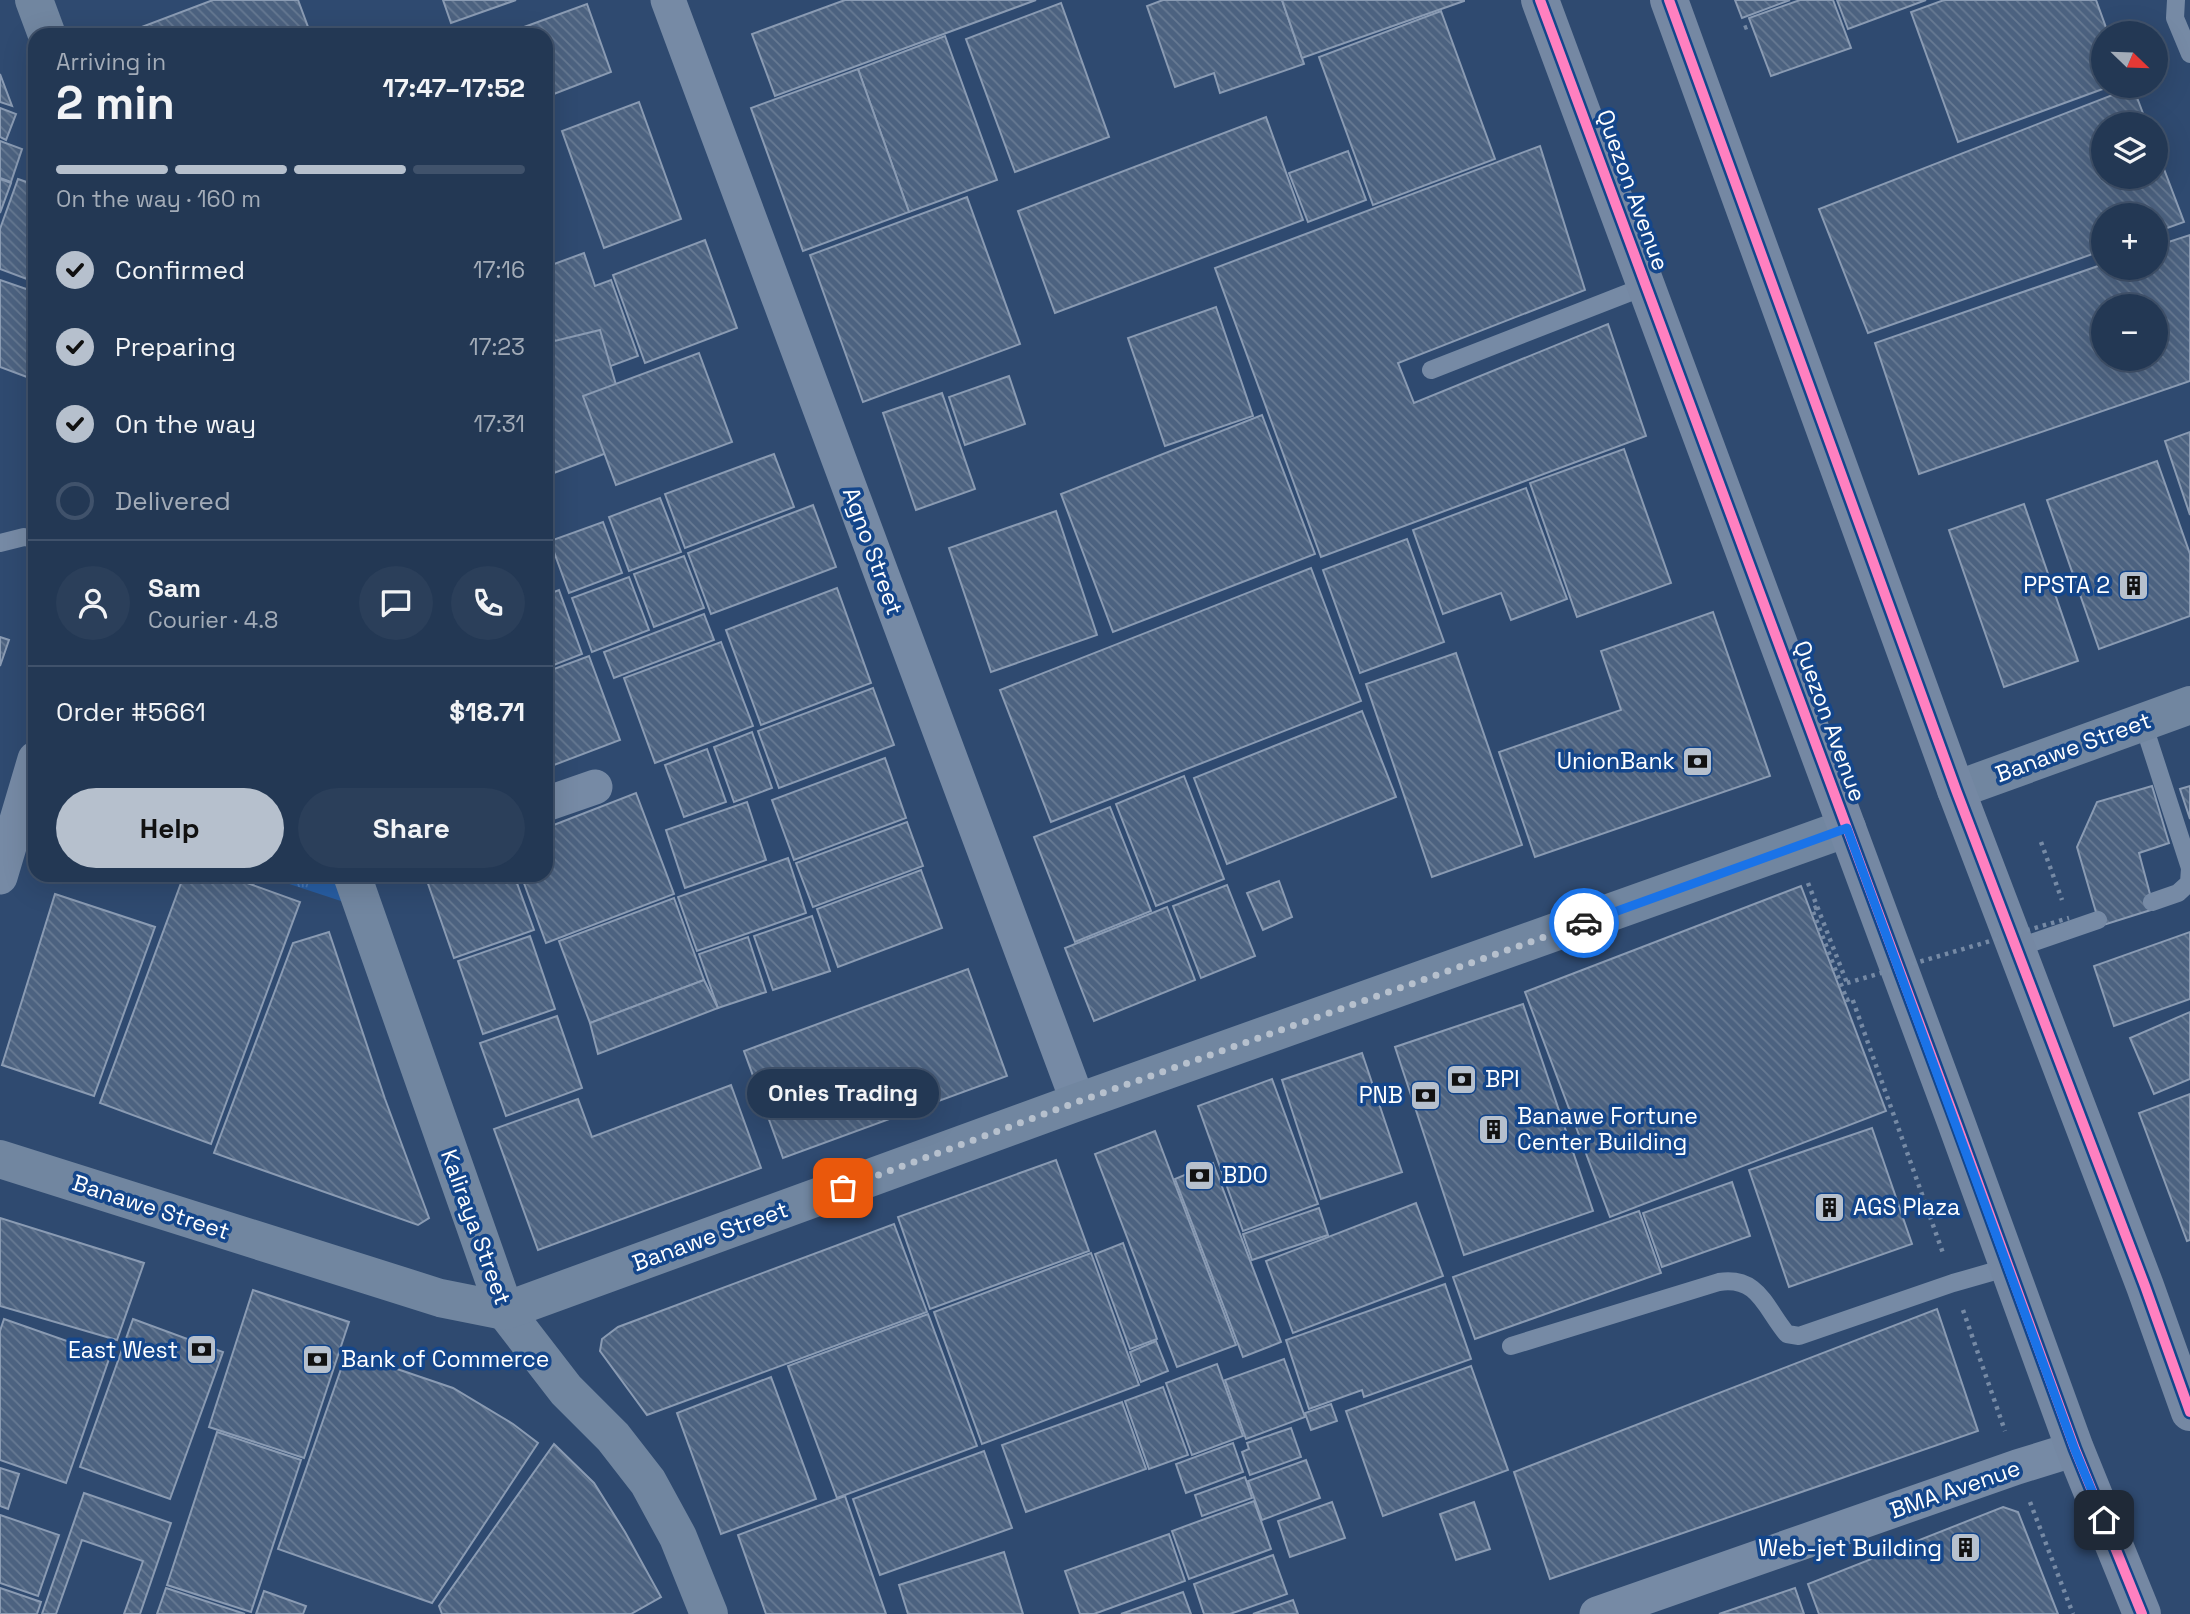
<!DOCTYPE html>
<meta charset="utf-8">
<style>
:root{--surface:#233854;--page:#2b3f5a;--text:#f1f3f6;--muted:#a3acb8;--line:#40526b;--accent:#b6c0cd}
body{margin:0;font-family:"Space Grotesk",sans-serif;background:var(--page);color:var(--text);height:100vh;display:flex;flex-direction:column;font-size:26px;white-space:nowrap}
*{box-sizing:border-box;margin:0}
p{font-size:23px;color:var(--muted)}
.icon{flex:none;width:38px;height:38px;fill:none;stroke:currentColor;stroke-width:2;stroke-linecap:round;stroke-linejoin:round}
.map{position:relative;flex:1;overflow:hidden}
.drawer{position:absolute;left:28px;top:28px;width:525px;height:854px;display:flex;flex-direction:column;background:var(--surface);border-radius:21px;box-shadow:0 7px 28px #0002,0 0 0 2px var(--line)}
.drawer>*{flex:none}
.needle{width:46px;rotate:113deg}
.controls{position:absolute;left:2091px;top:21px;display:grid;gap:14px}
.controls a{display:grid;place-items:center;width:77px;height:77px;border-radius:50%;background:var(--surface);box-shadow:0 7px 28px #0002,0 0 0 2px var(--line);font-size:35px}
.pin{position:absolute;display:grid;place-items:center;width:60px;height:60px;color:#fff;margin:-30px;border-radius:14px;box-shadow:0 4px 10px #0006}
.courier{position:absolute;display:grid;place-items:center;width:70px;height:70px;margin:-35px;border:5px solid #1a73e8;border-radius:50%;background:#fff;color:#222;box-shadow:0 2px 9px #0007}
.bubble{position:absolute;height:49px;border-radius:24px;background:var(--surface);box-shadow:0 7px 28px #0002,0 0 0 2px var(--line);font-size:23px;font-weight:700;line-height:49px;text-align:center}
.summary em{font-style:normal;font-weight:700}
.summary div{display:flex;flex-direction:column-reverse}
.summary{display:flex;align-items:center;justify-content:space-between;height:119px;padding:0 28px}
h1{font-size:46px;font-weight:700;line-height:52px}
.bar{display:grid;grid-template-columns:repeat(4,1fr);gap:10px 7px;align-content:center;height:84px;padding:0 28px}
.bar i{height:9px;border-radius:5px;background:var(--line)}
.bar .active{background:var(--accent)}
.bar p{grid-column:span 4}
.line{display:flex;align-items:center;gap:18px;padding:0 28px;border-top:2px solid var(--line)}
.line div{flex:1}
.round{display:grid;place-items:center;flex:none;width:74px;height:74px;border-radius:37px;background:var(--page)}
ol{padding:0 28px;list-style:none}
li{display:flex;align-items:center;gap:21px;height:77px}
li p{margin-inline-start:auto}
li .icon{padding:7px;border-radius:50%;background:var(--accent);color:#111;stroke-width:4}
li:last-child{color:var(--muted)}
li i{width:38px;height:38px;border:4px solid var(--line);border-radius:50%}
.action{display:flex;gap:14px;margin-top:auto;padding:14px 28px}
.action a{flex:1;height:80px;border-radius:42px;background:var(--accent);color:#111;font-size:28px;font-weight:700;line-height:80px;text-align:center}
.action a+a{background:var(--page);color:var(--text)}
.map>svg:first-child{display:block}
.grass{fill:url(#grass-tufts)}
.building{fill:url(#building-back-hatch);stroke:#8a9bb3;stroke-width:2;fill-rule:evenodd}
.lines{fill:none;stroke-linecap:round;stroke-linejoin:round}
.path{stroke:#768aa5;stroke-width:4.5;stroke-dasharray:3.5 5;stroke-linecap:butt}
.lane{stroke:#768aa5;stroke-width:18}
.street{stroke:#768aa5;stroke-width:35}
.secondary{stroke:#7186a0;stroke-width:38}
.primary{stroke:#7588a3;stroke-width:38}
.path-bridge{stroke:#768aa5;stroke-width:4.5;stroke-dasharray:3.5 5;stroke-linecap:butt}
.cycleway-casing{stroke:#14468b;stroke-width:15}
.cycleway{stroke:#ff80c0;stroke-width:10}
.done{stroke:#b6c0cd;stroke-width:7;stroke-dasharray:0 12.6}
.route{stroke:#1a73e8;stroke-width:9}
.labels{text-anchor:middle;stroke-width:7;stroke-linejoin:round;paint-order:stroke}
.street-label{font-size:23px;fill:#fff;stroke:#14468b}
.poi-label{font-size:23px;fill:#fff;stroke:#14468b;text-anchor:end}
</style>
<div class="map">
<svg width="2190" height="1614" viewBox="0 0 2190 1614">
<defs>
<pattern id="grass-tufts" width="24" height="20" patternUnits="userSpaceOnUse" patternTransform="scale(1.75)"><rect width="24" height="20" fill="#275da2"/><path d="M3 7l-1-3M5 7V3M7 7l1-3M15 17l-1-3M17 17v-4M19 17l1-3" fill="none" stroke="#4775b0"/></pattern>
<pattern id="building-back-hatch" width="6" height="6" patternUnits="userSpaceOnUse" patternTransform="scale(1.75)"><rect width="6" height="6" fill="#4c6280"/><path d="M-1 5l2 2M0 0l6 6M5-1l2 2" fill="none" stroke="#677a93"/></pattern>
</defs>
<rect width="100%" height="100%" fill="#2f4a70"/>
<polygon class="grass" points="262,875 337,875 347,903"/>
<g class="building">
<polygon points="213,0 298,0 311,35 133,35 131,31"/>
<polygon points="443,0 516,0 451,23"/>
<polygon points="845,0 1036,0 775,96 752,34"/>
<polygon points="1163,0 1282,0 1304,64 1220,93 1214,73 1175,87 1147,6"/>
<polygon points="1282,0 1464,0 1464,1 1302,58"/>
<polygon points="1735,0 1790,0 1742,18"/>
<polygon points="1800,0 1833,0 1851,48 1771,76 1749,18"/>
<polygon points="1837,0 1926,0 1848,29"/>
<polygon points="1944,0 2096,0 2108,33 2104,33 2104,86 2111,86 1958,142 1911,12"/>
<polygon points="1061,3 1109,137 1015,172 966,39"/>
<polygon points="587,4 611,72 546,97 546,35 502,35"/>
<polygon points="1441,11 1495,159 1373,205 1319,57"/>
<polygon points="945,36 997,180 909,212 858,69"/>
<polygon points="858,69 909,212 803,251 751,108"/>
<polygon points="0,74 12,106 0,102"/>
<polygon points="2133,87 2147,124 2104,124 2104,177 2156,177 2156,148 2184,222 2156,232 2156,215 2104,215 2104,250 1868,333 1819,209"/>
<polygon points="639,102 681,219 604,248 562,131"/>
<polygon points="0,108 16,114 6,140 0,137"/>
<polygon points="1266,117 1303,220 1055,313 1018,211"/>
<polygon points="0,141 22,149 11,182 0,178"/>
<polygon points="1540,146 1585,290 1398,363 1414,403 1608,324 1646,436 1321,557 1215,268"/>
<polygon points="1348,151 1366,200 1308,222 1289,173"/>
<polygon points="0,179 11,183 0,213"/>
<polygon points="18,179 35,185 35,282 0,269 0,229"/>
<polygon points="967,197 1020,344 863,402 810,255"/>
<path d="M 2190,235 L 2190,381 L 1919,474 L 1875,343 L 2104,264 L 2104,268 L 2156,268 L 2156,246 ZM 2104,306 L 2156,306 L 2156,359 L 2104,359 Z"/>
<polygon points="705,240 737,328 645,363 613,275"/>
<polygon points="584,253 595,286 611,280 638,356 570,381 550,328 546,330 546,267"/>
<polygon points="0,280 35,292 35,380 0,367"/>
<polygon points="1216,307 1253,416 1165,446 1128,338"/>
<polygon points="600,330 633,443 546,476 546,343"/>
<polygon points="699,353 732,442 616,485 583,396"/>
<polygon points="1009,376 1025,424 965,445 949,397"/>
<polygon points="942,393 975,489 916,510 883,413"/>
<polygon points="1262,415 1315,554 1113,632 1061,494"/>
<polygon points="2190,432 2190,515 2165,441"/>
<polygon points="1624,449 1671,583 1577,617 1530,483"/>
<polygon points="774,454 794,507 685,548 665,494"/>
<polygon points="2157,461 2190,554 2190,616 2099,649 2047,500"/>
<polygon points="1526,488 1567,599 1511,620 1501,593 1443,614 1413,530"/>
<polygon points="660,498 681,552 629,571 609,517"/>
<polygon points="2024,504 2078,661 2004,687 1949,530"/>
<polygon points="813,505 836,567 711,614 688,553"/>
<polygon points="1056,511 1097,635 991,672 949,548"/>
<polygon points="603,522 622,573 569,593 550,541"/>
<polygon points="1407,539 1444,642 1360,673 1323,570"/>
<polygon points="684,556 704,608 654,627 634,574"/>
<polygon points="1311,568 1361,701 1051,822 1000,690"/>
<polygon points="629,577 649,630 592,652 572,598"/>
<polygon points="837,588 871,683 761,725 726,630"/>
<polygon points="559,590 582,654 546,668 546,595"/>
<polygon points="1713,612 1770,776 1535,857 1499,752 1621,710 1601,651"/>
<polygon points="704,614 714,640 614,678 604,652"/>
<polygon points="0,637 9,640 0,666"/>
<polygon points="721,642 753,726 655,763 624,678"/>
<polygon points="1456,653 1522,845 1432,877 1366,684"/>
<polygon points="589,656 620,740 546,768 546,672"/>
<polygon points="873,688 894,745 779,788 758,731"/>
<polygon points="1362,711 1396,797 1227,864 1194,778"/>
<polygon points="752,732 772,788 734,802 714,747"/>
<polygon points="707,749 726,802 684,817 665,765"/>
<polygon points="885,758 906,818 794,860 772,800"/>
<polygon points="1184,776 1224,879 1156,906 1116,804"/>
<polygon points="2152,786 2169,843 2139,853 2154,909 2100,926 2077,847 2097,802"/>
<polygon points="2190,786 2190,819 2180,789"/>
<polygon points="636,793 674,894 546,943 521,875 546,875 546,828"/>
<polygon points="747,802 766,860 685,888 666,830"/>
<polygon points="1110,807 1151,911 1075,942 1034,837"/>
<polygon points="907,822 923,866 813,907 796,863"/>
<polygon points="788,858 806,913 697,951 678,897"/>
<polygon points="921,870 942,928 838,967 817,909"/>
<polygon points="184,875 225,875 300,902 211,1144 100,1103"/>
<polygon points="425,875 514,875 534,930 454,958"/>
<polygon points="1279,881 1292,917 1263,930 1247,893"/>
<polygon points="1227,885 1255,956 1201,978 1173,906"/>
<polygon points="1801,886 1886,1111 1610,1217 1525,992"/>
<polygon points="55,894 155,927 94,1096 2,1065"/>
<polygon points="674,898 704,980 590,1023 559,941"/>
<polygon points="1167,907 1195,980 1094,1021 1065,948"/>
<polygon points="812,916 830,971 773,990 754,936"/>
<polygon points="329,932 385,1099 429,1218 418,1225 214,1153 293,943"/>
<polygon points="2190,932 2190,999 2114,1026 2094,966"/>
<polygon points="530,936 555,1009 483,1034 458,961"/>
<polygon points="748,937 766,992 718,1008 699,954"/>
<polygon points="968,969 1007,1076 783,1158 744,1051"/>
<polygon points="704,980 718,1008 598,1054 590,1023"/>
<polygon points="1523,1004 1593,1211 1464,1255 1395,1047"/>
<polygon points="2190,1012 2190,1079 2154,1094 2130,1038"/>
<polygon points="557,1016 582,1088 506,1116 480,1043"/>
<polygon points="1362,1053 1402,1172 1321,1199 1282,1080"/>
<polygon points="1272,1079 1318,1204 1243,1231 1198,1106"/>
<polygon points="731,1085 761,1168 538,1250 494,1129 578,1099 592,1137"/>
<polygon points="2190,1094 2190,1240 2187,1241 2139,1113"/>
<polygon points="1872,1128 1912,1244 1789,1287 1749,1170"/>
<polygon points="1155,1131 1236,1345 1177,1367 1095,1154"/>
<polygon points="1056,1160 1089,1251 930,1309 898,1217"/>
<polygon points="1213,1163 1281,1342 1243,1357 1175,1179"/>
<polygon points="1732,1182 1750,1236 1662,1267 1643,1213"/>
<polygon points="1416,1203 1443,1276 1293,1333 1266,1261"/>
<polygon points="1319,1208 1328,1235 1252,1260 1243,1234"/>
<polygon points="1639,1211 1661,1273 1475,1339 1453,1277"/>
<polygon points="0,1218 144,1263 117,1340 0,1306"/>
<polygon points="894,1224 927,1312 647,1415 600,1351 602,1339 618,1327"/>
<polygon points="1123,1243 1157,1339 1130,1349 1095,1254"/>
<polygon points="1091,1253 1139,1385 982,1444 934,1312"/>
<polygon points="1445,1284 1471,1359 1364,1397 1362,1390 1309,1409 1286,1340"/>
<polygon points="253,1290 349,1322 304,1458 209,1427"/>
<polygon points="1937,1309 1978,1431 1550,1579 1514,1472"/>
<polygon points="928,1314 977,1446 837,1498 788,1366"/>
<polygon points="4,1319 110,1356 66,1483 0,1460 0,1331"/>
<polygon points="133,1319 223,1352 170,1499 80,1467"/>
<polygon points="1156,1341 1168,1371 1141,1382 1130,1352"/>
<polygon points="347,1352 453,1388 513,1424 538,1443 432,1603 278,1549"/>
<polygon points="1284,1359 1305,1417 1246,1439 1225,1380"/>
<polygon points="1217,1364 1243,1436 1192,1455 1166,1383"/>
<polygon points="1471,1366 1508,1470 1383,1516 1346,1411"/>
<polygon points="771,1377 816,1499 721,1534 677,1413"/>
<polygon points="1163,1387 1188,1455 1149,1469 1125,1401"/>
<polygon points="1122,1402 1146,1469 1026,1512 1002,1445"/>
<polygon points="1331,1404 1337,1421 1311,1430 1305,1413"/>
<polygon points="1291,1428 1301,1457 1250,1475 1242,1452 1249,1449 1247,1443"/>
<polygon points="217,1432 301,1460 251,1612 167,1585"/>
<polygon points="1233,1443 1243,1472 1186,1493 1176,1464"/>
<polygon points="554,1444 594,1483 625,1532 661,1597 631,1614 442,1614 439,1606"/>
<polygon points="984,1451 1012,1528 880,1575 853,1499"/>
<polygon points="1306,1460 1320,1498 1262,1520 1248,1481"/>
<polygon points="0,1468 19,1474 8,1509 0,1506"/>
<polygon points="1245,1477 1252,1498 1202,1516 1195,1495"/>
<polygon points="84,1493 171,1523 140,1614 124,1614 143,1561 82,1540 56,1614 42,1614"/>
<polygon points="845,1496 886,1614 766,1614 738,1535"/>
<polygon points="1254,1501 1271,1549 1189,1579 1172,1531"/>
<polygon points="1332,1502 1345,1538 1290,1557 1278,1521"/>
<polygon points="1474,1502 1490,1549 1456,1560 1440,1514"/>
<polygon points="2003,1507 2018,1512 2058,1614 1819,1614 1808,1584"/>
<polygon points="0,1515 59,1535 38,1596 0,1583"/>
<polygon points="1169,1534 1185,1581 1094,1614 1080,1614 1065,1571"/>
<polygon points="1004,1552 1023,1614 908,1614 899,1585"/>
<polygon points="1273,1555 1287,1594 1230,1614 1204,1614 1194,1584"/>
<polygon points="0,1588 41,1602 37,1614 0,1614"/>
<polygon points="166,1588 245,1614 157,1614"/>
<polygon points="1795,1588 1804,1614 1719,1614"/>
<polygon points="264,1591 306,1606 303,1614 256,1614"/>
<polygon points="1183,1592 1191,1614 1121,1614"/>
<polygon points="1293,1600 1298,1614 1253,1614"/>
</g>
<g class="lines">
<g class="path">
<polyline points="1744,28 1752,25"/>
<polyline points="2041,842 2062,900"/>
<polyline points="1808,883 1847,983"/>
<polyline points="1817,907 1812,909 1847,1000 1852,998 1944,1256"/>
<polyline points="1963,1310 2005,1431"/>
<polyline points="2030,1502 2073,1614"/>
</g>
<g class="lane">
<polyline points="2176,0 2175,18 2190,54"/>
<polyline points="1431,370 1646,286"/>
<polyline points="0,543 24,537 35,539"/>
<polyline points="2143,723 2190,868 2189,883 2178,893 2152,902"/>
<polyline points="2017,948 2098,920"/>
<path d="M 1511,1346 L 1719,1282 C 1759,1276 1765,1308 1787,1334 L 1799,1336 L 1953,1283 L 2009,1267"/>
</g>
<g class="street">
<polyline points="668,0 1078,1102"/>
<polyline points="546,804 595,787"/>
<polyline points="0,877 35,759"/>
<polyline points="1597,1614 2017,1467 2075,1449"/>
</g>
<g class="secondary">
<polyline points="34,0 47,35"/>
<polyline points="1956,790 2190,705"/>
<polyline points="352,875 505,1311 566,1390 613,1437 648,1482 678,1537 709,1614"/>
<polyline points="0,1159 440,1298 505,1311 1078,1102 1847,828"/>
</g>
<g class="primary">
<polyline points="1540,0 1956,1122 2075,1449 2142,1614"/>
<polyline points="1669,0 1956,790 2145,1286 2190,1412"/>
</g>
<polyline class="path-bridge" points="1847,983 2069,918"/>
<defs>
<g id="cycleway">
<polyline points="1540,0 1956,1122 2075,1449 2142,1614"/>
<polyline points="1669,0 1956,790 2145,1286 2190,1412"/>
</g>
</defs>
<use href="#cycleway" class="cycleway-casing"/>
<use href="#cycleway" class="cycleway"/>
</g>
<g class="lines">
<polyline class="done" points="843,1188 1077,1102 1584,923"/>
<polyline class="route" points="1584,923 1847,828 2075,1450 2104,1520"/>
</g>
<defs>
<symbol id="building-square" viewBox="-11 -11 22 22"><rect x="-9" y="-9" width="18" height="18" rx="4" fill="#b6c0cd" stroke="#14468b"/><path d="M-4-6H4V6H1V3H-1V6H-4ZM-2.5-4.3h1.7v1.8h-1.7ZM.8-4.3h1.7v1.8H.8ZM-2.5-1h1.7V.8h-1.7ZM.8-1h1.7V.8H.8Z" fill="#111"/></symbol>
<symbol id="bank-square" viewBox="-11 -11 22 22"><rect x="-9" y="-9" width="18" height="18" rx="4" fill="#b6c0cd" stroke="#14468b"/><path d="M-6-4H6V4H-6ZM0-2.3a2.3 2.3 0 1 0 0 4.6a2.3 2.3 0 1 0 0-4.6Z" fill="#111"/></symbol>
</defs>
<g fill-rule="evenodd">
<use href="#building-square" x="2116" y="568" width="35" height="35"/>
<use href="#bank-square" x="1680" y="744" width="35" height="35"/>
<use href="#bank-square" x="1444" y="1062" width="35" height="35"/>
<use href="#bank-square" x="1408" y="1078" width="35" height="35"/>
<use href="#building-square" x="1476" y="1112" width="35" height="35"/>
<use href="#bank-square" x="1182" y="1158" width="35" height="35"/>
<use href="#building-square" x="1812" y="1190" width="35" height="35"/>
<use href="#bank-square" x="184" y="1332" width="35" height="35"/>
<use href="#bank-square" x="300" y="1342" width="35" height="35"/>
<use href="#building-square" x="1948" y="1530" width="35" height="35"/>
</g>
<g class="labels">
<g class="street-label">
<text transform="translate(1633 190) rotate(70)" y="8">Quezon Avenue</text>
<text transform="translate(873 551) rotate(70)" y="8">Agno Street</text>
<text transform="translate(1830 721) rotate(70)" y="8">Quezon Avenue</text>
<text transform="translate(2073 747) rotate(-20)" y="8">Banawe Street</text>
<text transform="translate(151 1207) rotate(18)" y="8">Banawe Street</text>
<text transform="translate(476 1227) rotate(70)" y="8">Kaliraya Street</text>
<text transform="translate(710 1236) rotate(-20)" y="8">Banawe Street</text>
<text transform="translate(1955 1489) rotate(-19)" y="8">BMA Avenue</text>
</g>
<g class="poi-label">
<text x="2110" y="593">PPSTA 2</text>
<text x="1675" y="769">UnionBank</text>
<text x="1485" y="1087" text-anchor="start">BPI</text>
<text x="1403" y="1103">PNB</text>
<text x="1517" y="1124" text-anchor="start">Banawe Fortune<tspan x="1517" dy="26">Center Building</tspan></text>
<text x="1222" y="1183" text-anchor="start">BDO</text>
<text x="1853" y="1215" text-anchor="start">AGS Plaza</text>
<text x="178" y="1358">East West</text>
<text x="341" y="1367" text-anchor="start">Bank of Commerce</text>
<text x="1942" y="1556">Web-jet Building</text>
</g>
</g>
</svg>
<div class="controls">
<a><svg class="needle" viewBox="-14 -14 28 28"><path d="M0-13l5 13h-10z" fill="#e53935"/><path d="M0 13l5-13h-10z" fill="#a3acb8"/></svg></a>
<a><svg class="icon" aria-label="layers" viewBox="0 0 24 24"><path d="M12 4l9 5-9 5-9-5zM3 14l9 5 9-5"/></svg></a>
<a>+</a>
<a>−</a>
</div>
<div class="pin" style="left:843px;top:1188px;background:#ea580c"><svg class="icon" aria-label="bag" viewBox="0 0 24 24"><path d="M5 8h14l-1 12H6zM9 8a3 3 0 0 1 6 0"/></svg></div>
<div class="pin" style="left:2104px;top:1520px;background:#1f2937"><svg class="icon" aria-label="home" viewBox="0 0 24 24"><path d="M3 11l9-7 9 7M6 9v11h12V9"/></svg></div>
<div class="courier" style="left:1584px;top:923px"><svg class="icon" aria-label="car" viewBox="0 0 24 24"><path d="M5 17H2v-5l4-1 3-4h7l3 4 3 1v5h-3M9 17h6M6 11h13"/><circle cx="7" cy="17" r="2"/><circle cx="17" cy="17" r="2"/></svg></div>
<div class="bubble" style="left:747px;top:1069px;width:192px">Onies Trading</div>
<section class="drawer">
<div class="summary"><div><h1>2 min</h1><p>Arriving in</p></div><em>17:47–17:52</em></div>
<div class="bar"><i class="active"></i><i class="active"></i><i class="active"></i><i></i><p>On the way · 160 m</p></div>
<ol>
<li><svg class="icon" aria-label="check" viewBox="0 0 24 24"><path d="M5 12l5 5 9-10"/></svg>Confirmed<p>17:16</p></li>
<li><svg class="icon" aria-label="check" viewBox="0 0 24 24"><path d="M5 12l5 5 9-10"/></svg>Preparing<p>17:23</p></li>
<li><svg class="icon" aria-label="check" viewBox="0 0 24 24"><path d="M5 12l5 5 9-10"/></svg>On the way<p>17:31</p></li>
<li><i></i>Delivered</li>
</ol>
<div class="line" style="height:126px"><a class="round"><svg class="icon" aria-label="person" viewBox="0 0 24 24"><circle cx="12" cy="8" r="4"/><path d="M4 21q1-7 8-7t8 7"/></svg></a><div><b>Sam</b><p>Courier · 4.8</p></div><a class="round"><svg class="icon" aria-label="chat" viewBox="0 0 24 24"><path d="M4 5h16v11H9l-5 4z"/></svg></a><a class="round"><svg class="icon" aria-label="phone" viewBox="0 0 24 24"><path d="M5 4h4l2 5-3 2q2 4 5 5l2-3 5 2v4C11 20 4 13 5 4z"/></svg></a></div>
<div class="line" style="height:91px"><div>Order #5661</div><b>$18.71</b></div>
<div class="action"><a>Help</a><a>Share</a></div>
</section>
</div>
